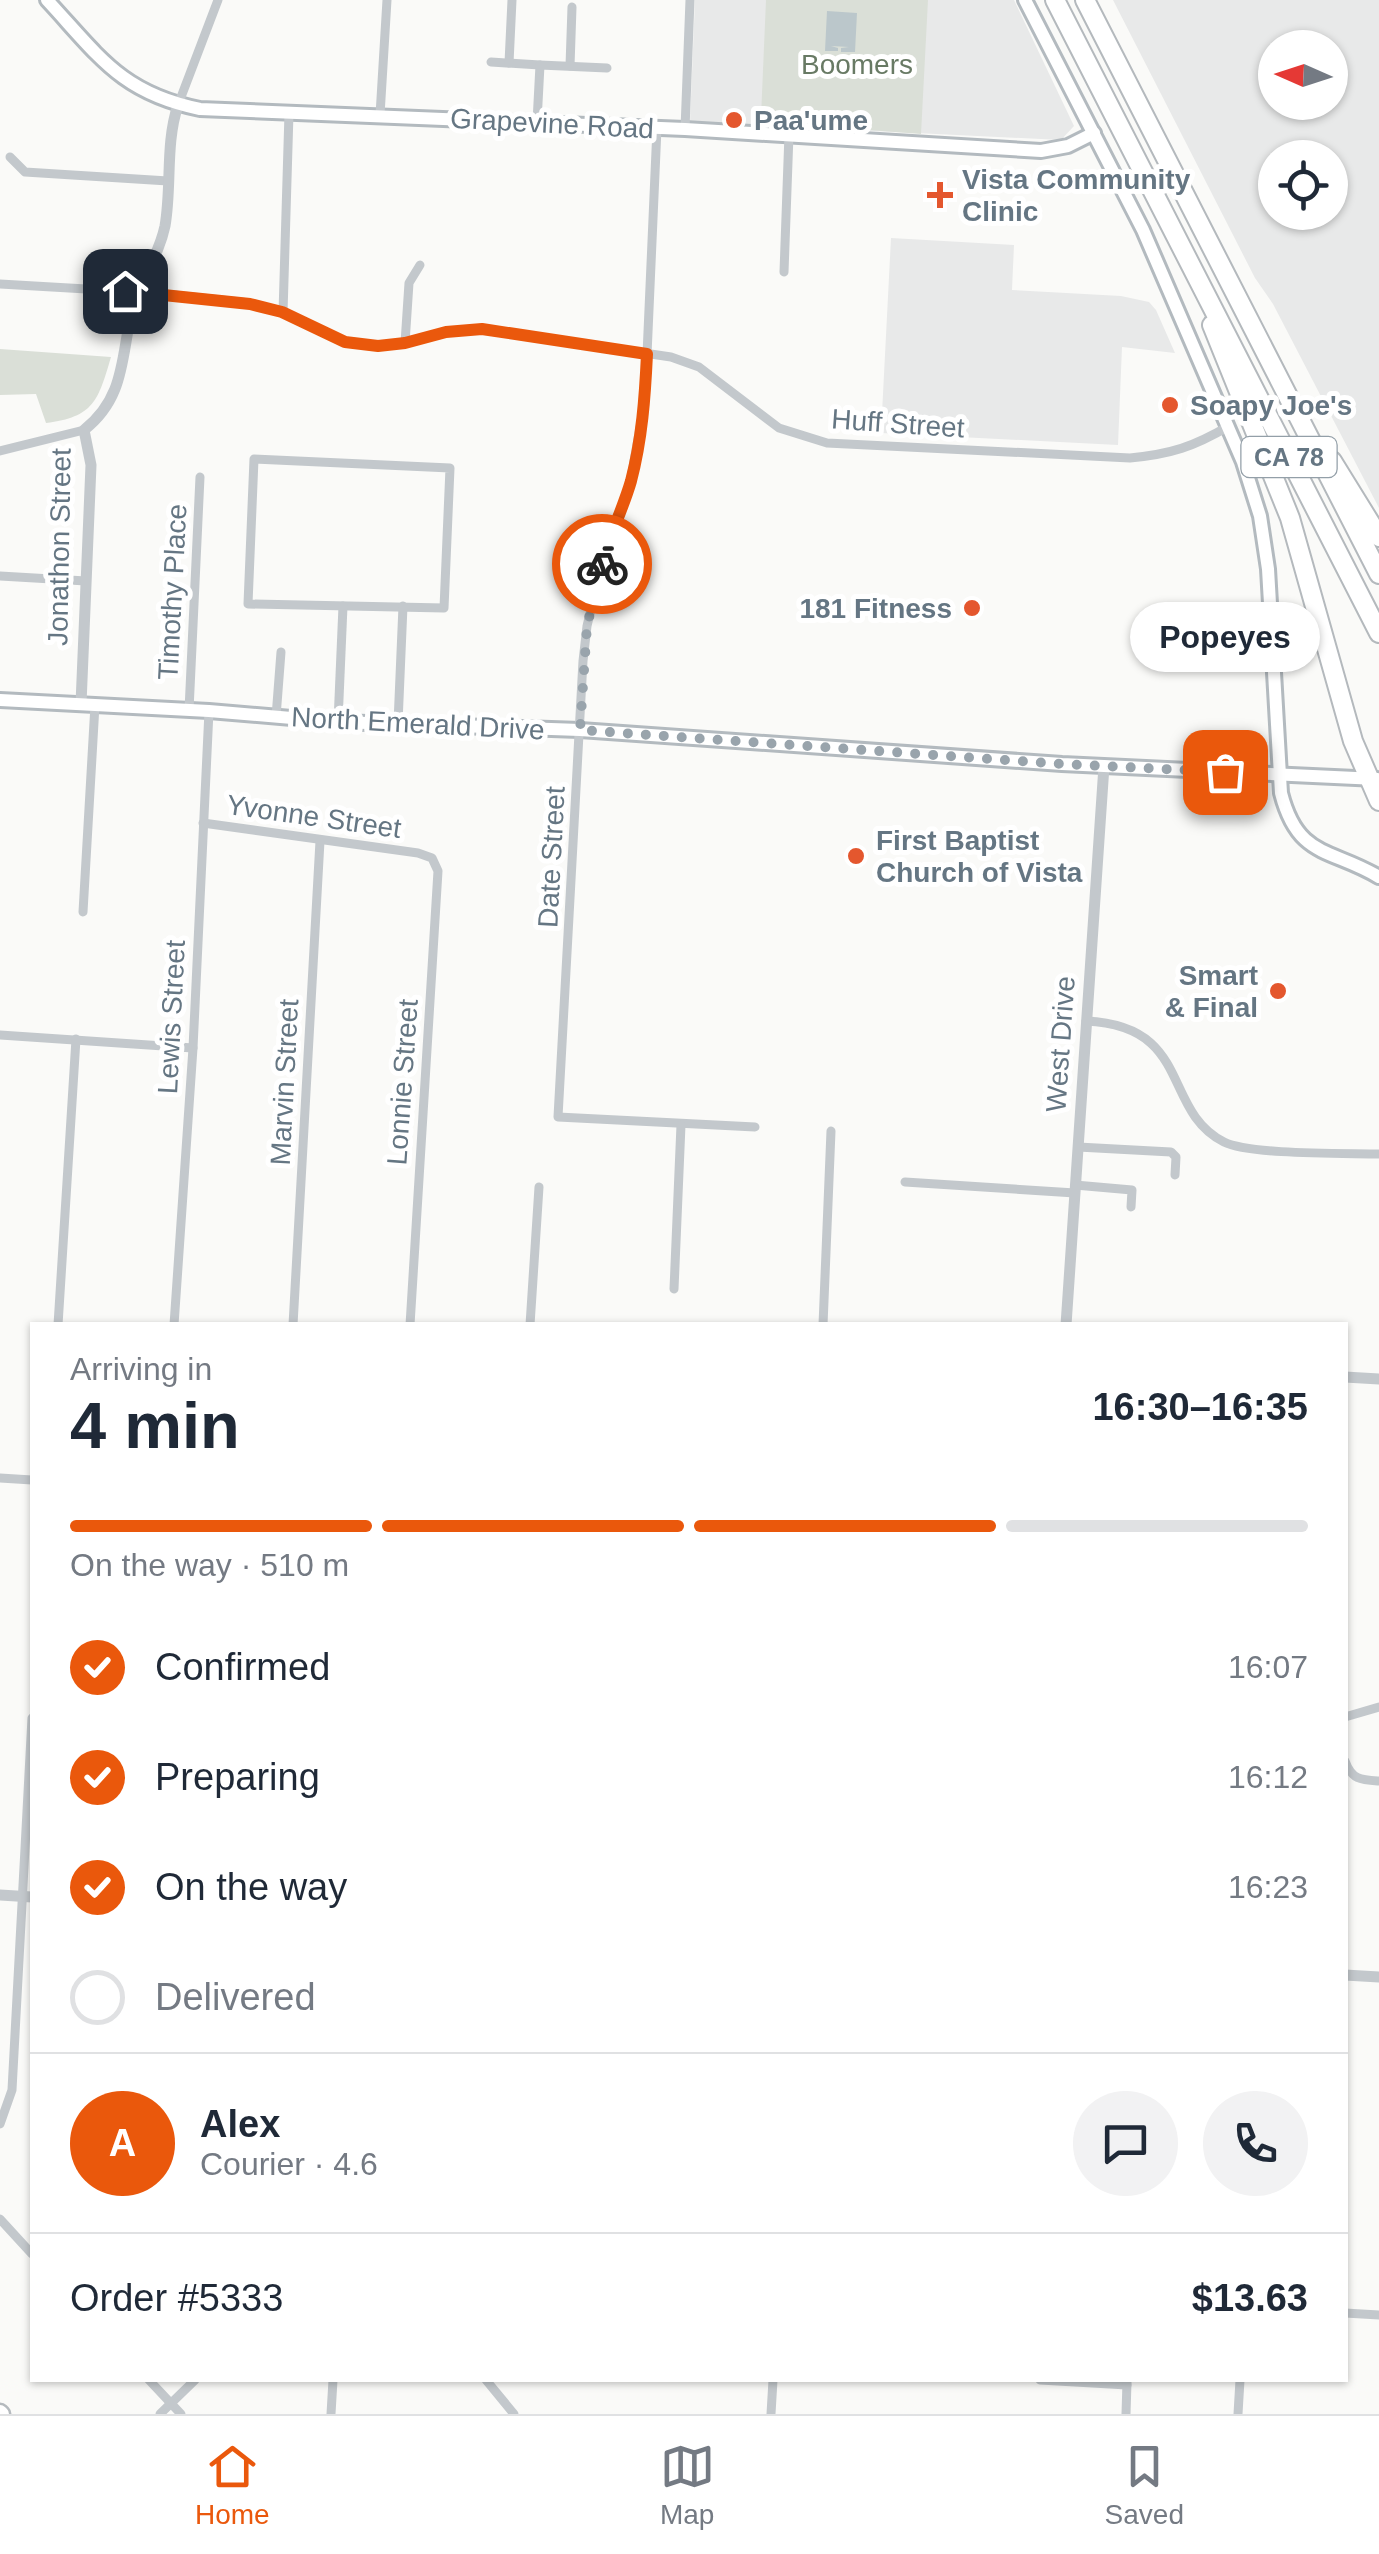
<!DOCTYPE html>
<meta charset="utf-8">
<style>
:root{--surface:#fff;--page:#f2f2f3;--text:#1f2937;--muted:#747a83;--line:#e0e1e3;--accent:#ea580c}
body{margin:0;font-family:Arial,sans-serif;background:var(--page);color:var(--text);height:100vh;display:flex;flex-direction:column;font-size:38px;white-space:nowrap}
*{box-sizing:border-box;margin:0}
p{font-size:32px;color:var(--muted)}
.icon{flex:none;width:55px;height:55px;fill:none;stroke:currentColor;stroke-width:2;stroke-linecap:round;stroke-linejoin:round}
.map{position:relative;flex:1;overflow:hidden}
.details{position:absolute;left:30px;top:1322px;width:1318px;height:1060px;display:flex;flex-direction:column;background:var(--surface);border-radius:0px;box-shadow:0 2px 8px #0004}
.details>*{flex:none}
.needle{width:65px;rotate:273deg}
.buttons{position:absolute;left:1258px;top:30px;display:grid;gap:20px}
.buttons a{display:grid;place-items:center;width:90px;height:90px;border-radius:50%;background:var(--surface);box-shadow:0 2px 8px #0004;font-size:50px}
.pin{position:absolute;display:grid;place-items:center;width:85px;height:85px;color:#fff;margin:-42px;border-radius:20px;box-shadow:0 5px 15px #0006}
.courier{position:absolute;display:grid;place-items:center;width:100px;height:100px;margin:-50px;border:8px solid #ea580c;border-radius:50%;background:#fff;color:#222;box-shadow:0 2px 12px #0007}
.bubble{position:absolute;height:70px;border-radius:35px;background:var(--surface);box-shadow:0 2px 8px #0004;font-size:32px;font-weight:700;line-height:70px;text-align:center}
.head em{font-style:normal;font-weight:700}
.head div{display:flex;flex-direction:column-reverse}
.head{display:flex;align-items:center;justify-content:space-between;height:170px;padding:0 40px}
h1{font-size:65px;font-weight:700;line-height:75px}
.bar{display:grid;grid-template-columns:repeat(4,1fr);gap:15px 10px;align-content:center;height:120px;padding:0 40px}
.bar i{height:12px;border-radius:8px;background:var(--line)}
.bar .selected{background:var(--accent)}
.bar p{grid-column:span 4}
.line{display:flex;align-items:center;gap:25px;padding:0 40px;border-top:2px solid var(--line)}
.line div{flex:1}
.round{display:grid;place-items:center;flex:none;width:105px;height:105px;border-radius:52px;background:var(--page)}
ol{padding:0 40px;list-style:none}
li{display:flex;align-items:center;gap:30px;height:110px}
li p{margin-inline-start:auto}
li .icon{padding:10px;border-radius:50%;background:var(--accent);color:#fff;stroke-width:4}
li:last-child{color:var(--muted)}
li i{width:55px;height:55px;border:5px solid var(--line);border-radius:50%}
.tabs{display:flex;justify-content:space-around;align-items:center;height:140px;border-top:2px solid var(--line);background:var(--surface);font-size:28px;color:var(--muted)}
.tabs a{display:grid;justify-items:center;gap:5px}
.tabs .selected{color:var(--accent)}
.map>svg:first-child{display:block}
.built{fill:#e8e9e9;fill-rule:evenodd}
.green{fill:#dadfd7}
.water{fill:#bbc7cb}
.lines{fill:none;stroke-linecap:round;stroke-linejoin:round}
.secondary-casing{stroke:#b3babf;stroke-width:18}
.primary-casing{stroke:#b5babe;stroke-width:19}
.motorway-casing{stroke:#b4b9bd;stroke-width:22}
.minor{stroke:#c3c8cc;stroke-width:9}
.tertiary{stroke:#c3c8cc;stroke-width:11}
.secondary{stroke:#fff;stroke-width:12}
.primary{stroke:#fff;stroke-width:14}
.motorway{stroke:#fff;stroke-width:18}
.done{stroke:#99a4ac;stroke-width:10;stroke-dasharray:0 18}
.route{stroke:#ea580c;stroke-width:12}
.poi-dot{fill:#e4572e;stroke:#fff;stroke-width:4}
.labels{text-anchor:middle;stroke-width:10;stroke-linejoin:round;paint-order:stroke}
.shield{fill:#fff;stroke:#939fa8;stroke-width:2.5}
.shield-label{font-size:25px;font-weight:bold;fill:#657683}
.park-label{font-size:28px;fill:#687a64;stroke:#fff}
.poi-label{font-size:28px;font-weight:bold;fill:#657683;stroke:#fff;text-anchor:start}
.street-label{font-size:28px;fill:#657683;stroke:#fff}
</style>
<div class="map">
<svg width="1379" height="2414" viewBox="0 0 1379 2414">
<rect width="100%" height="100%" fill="#fafaf8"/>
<g class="built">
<polygon points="695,0 1014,0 1074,126 1061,140 690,122"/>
<path d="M 1113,0 L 1379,0 L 1379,508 L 1273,304 L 1255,278 ZM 1275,48 L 1330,48 L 1330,102 L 1275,102 ZM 1275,158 L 1330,158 L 1330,212 L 1275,212 Z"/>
<polygon points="891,238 1014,245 1012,290 1121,296 1149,302 1156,310 1175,353 1122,347 1118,445 881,433"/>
</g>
<g class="green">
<polygon points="766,0 928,0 921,134 764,122 761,117"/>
<path d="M 0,349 L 111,357 C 98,401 94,417 46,423 L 36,394 L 0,395 Z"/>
</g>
<polygon class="water" points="827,11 857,13 855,52 841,52 841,48 849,47 831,46 838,48 838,51 825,51"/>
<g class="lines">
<defs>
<g id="secondary">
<path d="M 47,0 C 99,56 121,93 200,109 L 685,129 L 1041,151 L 1068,146 L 1094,133"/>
<path d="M 1025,0 L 1143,230 L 1243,462 L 1260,516 L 1268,569 L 1281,793 C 1298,859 1331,848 1379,877"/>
<polyline points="0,700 209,711 338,722 580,730 1062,764 1377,779"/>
</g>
<polyline id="primary" points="0,2412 2,2414"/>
<g id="motorway">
<polyline points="1055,0 1379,633"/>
<polyline points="1085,0 1379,574"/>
<polyline points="1212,325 1290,518 1353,741 1379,801"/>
<polyline points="1332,461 1379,537"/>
</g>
</defs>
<use href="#secondary" class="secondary-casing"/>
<use href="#primary" class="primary-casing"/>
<use href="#motorway" class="motorway-casing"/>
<g class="minor">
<polyline points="491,62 540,65"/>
<polyline points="509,63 512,0"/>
<polyline points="570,66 572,7"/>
<polyline points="178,105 218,0"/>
<polyline points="380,115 387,0"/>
<polyline points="537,122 540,65 607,68"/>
<polyline points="657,128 645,400 630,483 604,556 587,626 583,661 558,1117 755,1127"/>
<polyline points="685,129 690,0"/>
<polyline points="10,157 25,172 168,181"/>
<polyline points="784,272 789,134"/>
<path d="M 0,284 L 155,293 L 250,303 L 283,313 L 345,342 L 378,346 L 405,343 L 446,332 L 482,329 L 671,357 L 699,367 L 779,428 L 827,443 L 1130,458 C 1171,454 1193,447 1229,426"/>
<polyline points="283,313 289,113"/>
<polyline points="405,343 409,283 420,265"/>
<polyline points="0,451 84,430"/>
<polygon points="254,459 450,468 444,608 248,604"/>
<polyline points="0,576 86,581"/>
<polyline points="189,710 200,477"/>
<polyline points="276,717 281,652"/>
<polyline points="338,722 343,606"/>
<polyline points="398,723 403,606"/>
<polyline points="203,823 418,853 432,858 438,871 410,1325"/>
<polyline points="83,912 95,705"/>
<path d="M 1086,1021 C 1193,1026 1161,1110 1224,1142 C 1250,1155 1346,1153 1379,1154"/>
<polyline points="0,1035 193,1048"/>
<polyline points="1078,1147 1171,1152 1176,1157 1175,1175"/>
<polyline points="905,1182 1075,1193"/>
<polyline points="1075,1185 1132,1190 1131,1207"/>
<polyline points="674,1289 681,1125"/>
<polyline points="58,1325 76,1039"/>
<polyline points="174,1325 193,1048 209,711"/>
<polyline points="293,1325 320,841"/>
<polyline points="530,1325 539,1187"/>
<polyline points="823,1325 831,1131"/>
<polyline points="0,1478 32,1480"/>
<polyline points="1345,1717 1379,1707"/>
<path d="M 1345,1761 C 1352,1780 1361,1780 1379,1781"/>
<polyline points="0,2124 12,2090 32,1718"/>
<polyline points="0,2219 32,2254"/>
<polyline points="1345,2313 1379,2315"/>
<polyline points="149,2380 181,2414"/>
<polyline points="486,2380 514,2414"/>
<polyline points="1040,2380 1127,2385"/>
<polyline points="160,2414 195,2380"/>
<polyline points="331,2414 333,2380"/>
<polyline points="771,2414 773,2380"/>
<polyline points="1126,2414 1127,2382"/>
<polyline points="1238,2414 1240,2380"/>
</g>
<g class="tertiary">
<path d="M 81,704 L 91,465 L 84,430 C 133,392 118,340 139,290 C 148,269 160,250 165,226 C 172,186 165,144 178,105"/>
<polyline points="1066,1325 1104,766"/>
<polyline points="1345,1377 1379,1379"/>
<polyline points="0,1895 32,1897"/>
<polyline points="1345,1975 1379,1977"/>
</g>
<use href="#secondary" class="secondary"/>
<use href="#primary" class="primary"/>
<use href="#motorway" class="motorway"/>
</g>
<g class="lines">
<polyline class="done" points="602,564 587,626 580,730 1062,764 1225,772"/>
<path class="route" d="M 125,291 L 250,304 L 282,312 L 345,342 L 378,346 L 405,343 L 446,332 L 482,329 L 647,354 C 645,397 642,439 631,481 C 623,509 609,536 602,564"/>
</g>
<g class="poi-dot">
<circle cx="734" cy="120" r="10"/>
<path d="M935 180h10v10h10v10h-10v10h-10v-10h-10v-10h10z"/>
<circle cx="1170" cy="405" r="10"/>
<circle cx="972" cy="608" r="10"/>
<circle cx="856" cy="856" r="10"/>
<circle cx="1278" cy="991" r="10"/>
</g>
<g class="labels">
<rect class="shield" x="1241.5" y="437" width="95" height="40" rx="8"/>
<g class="shield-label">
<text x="1289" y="466">CA 78</text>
</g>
<g class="park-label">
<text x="857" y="74">Boomers</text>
</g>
<g class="poi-label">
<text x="754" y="130">Paa'ume</text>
<text x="962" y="189">Vista Community<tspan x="962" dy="32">Clinic</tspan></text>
<text x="1190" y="415">Soapy Joe's</text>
<text x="952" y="618" text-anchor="end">181 Fitness</text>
<text x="876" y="850">First Baptist<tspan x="876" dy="32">Church of Vista</tspan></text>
<text x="1258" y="985" text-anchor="end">Smart<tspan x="1258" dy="32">&amp; Final</tspan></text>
</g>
<g class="street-label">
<text transform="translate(552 123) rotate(3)" y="10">Grapevine Road</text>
<text transform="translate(898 423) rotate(4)" y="10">Huff Street</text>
<text transform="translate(59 547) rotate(-89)" y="10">Jonathon Street</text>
<text transform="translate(172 592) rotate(-87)" y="10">Timothy Place</text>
<text transform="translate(418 723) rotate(3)" y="10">North Emerald Drive</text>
<text transform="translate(314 816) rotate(8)" y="10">Yvonne Street</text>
<text transform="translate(551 857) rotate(-87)" y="10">Date Street</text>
<text transform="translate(171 1017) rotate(-87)" y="10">Lewis Street</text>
<text transform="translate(1060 1044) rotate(-86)" y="10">West Drive</text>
<text transform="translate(284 1082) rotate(-87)" y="10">Marvin Street</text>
<text transform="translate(402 1082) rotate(-86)" y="10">Lonnie Street</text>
</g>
</g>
</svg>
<div class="buttons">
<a><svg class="needle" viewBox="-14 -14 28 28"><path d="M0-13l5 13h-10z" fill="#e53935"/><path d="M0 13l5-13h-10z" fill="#747a83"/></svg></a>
<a><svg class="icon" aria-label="locate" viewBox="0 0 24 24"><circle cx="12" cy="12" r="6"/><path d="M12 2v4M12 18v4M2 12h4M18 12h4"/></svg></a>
</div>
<div class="pin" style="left:1225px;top:772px;background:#ea580c"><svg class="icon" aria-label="bag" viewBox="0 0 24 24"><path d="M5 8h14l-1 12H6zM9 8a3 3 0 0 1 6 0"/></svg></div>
<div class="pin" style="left:125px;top:291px;background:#1f2937"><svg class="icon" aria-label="home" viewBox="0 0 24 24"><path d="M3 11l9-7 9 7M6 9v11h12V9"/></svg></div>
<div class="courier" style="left:602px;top:564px"><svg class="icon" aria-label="bike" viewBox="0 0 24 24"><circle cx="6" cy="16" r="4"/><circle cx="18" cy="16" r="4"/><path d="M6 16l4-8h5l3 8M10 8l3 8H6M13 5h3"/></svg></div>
<div class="bubble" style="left:1130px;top:602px;width:190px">Popeyes</div>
<section class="details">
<div class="head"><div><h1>4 min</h1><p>Arriving in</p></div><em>16:30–16:35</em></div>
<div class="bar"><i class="selected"></i><i class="selected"></i><i class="selected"></i><i></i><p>On the way · 510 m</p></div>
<ol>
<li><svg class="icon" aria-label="check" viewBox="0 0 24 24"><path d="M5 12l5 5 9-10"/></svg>Confirmed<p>16:07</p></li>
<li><svg class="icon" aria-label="check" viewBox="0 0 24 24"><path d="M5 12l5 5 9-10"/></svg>Preparing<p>16:12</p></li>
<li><svg class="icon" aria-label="check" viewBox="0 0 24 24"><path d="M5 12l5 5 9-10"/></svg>On the way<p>16:23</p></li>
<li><i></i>Delivered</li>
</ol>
<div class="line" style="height:180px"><b class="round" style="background:var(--accent);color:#fff">A</b><div><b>Alex</b><p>Courier · 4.6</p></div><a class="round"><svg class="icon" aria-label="chat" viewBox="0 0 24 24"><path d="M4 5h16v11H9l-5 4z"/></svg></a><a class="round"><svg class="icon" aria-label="phone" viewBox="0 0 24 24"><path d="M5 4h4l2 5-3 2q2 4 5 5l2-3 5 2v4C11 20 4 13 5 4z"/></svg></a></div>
<div class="line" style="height:130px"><div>Order #5333</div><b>$13.63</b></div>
</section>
</div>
<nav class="tabs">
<a class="selected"><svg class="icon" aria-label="home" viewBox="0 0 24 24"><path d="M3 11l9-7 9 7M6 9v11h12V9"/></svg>Home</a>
<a><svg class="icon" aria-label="map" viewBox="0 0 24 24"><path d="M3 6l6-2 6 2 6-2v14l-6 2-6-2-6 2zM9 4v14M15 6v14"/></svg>Map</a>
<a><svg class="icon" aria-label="saved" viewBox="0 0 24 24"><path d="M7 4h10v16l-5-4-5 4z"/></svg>Saved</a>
</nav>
